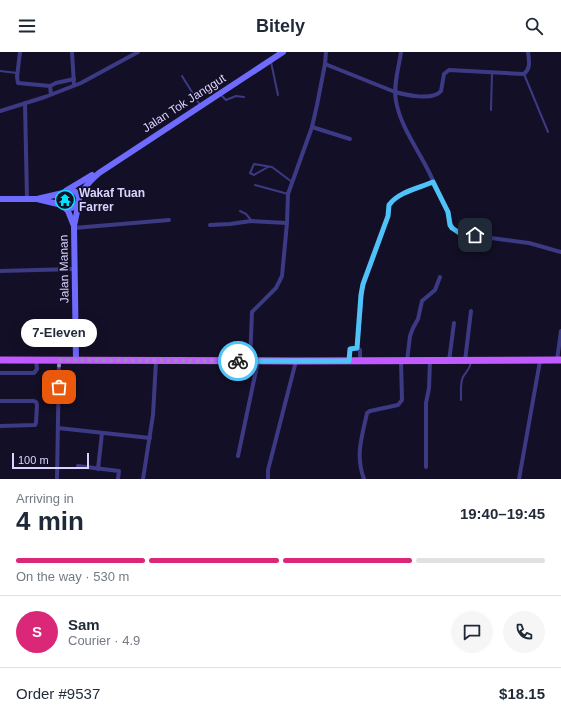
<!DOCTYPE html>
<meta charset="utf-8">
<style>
:root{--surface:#fff;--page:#f6f6f7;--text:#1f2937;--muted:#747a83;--line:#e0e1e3;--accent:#db2777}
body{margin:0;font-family:Arial,sans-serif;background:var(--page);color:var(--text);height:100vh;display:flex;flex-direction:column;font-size:15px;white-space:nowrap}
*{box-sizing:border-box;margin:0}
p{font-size:13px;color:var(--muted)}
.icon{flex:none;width:22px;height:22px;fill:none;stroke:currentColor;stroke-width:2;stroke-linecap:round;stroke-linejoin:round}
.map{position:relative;height:427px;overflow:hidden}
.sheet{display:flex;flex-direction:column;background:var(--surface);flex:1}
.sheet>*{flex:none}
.scale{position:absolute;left:12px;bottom:10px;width:77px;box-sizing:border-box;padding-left:4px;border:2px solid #d9d4ff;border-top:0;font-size:11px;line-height:14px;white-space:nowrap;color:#d9d4ff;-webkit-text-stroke:3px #130f26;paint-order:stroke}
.pin{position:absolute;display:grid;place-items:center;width:34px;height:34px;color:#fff;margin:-17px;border-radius:8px;box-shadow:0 2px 6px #0006}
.courier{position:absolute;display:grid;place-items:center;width:40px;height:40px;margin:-20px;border:3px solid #4fc3f7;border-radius:50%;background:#fff;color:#222;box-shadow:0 1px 5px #0007}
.bubble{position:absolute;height:28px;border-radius:14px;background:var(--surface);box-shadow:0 4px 16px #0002;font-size:13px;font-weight:700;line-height:28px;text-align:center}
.head em{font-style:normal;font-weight:700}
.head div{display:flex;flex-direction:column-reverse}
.head{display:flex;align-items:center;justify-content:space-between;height:68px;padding:0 16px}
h1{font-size:26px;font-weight:700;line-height:30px}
.bar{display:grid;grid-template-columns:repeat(4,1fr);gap:6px 4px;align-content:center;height:48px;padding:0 16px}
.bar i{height:5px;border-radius:3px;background:var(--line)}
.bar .on{background:var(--accent)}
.bar p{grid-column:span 4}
.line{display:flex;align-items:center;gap:10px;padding:0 16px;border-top:1px solid var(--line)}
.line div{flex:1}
.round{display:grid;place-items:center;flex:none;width:42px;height:42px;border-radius:21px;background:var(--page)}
header{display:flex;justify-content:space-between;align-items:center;height:52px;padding:0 16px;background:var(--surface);font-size:18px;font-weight:700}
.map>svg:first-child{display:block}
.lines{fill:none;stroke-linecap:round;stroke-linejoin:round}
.lane{stroke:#3d3a85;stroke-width:2}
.street{stroke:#3d3a85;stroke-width:4}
.secondary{stroke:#6f6bff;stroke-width:6}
.primary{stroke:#c25bff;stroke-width:7}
.done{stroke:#948fb3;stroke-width:4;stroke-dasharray:0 7.2}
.route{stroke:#4fc3f7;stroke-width:5}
.labels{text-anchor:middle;stroke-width:3.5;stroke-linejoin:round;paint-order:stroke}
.street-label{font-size:12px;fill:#d9d4ff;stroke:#130f26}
.poi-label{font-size:12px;font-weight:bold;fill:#d9d4ff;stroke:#130f26;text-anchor:start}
</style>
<header><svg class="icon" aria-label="menu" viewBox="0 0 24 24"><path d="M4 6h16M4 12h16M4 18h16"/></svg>Bitely<svg class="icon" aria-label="search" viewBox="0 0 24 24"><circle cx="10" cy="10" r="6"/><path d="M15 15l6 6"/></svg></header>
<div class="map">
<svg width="561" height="427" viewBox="0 0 561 427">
<rect width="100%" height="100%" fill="#130f26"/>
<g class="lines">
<g class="lane">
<polyline points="271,10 278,43"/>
<polyline points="0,19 17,21"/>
<polyline points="524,22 548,80"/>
<polyline points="182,24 200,53"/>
<polyline points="220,42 226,48 236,44 244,45"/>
<polyline points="491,58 492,21"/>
<polyline points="268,115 254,123 250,121 254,112 272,115 292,130"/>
<polyline points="255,133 288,142"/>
<polyline points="240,159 246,162 251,168"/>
<polyline points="226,308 228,294 251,294"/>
<path d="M 461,348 C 461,341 460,331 463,325 C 466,319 470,318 471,310"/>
</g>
<g class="street">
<polyline points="20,0 17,25 18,31 50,34 51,42"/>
<polyline points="72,0 74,33"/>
<path d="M 401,0 C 399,15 393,33 396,49 C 400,73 417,96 428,118 C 434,130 439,142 445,154 C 451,166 447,175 461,182 L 529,191 L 561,200"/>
<path d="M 325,12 L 395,40 C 406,43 433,49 441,39 L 444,22 L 449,18 L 524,22 C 531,16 529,9 528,0"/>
<polyline points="50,34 56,31 74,27"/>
<polyline points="25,51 27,147"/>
<polyline points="0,59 45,45 81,31 138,0"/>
<polyline points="312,75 350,87"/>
<polyline points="210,173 230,172 251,169 287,171"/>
<polyline points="74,176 169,168"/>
<polyline points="0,219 75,217"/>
<polyline points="557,308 561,279"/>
<polyline points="250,309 252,260 276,236 282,224 287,171 288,142 312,75 317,53 325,12 326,0"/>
<polyline points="349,309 350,297 357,296"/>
<path d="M 360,309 L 360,298 L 357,296 L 362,237 L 388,164 L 389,153 C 398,140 419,136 433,130"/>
<polyline points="407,309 410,284 413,276 418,267 422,249 435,238 440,225"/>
<polyline points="449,309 454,271"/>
<polyline points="465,309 471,259"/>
<polyline points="0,321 34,321 37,317 36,308"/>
<polyline points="0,349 34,349 36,350 37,353 36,371 35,373 0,374"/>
<polyline points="58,376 150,386"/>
<polyline points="238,404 258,309"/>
<polyline points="78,414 119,419 118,427"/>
<polyline points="426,415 426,351 429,336 430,309"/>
<polyline points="98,417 102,381"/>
<polyline points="57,427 59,308"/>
<polyline points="143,427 153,363 156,309"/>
<polyline points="268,427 268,418 296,309"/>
<path d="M 364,427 C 355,403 362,385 367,361 L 370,359 L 398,353 L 402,348 L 401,309"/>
<polyline points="519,427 540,309"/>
</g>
<g class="secondary">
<circle cx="70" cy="147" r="9"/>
<polyline points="67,138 92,123"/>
<polyline points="0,147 37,147 62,153"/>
<polyline points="37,147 63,141"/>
<path d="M 79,147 C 83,136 90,129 99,121 L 283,0"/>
<polyline points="65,156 68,159 74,174"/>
<polyline points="76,308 74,174 79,150"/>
</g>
<polyline class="primary" points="0,308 296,309 561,308"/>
</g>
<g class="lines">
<polyline class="done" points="59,335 59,308 238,309"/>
<path class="route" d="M 238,309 L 349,309 L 350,297 L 357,296 L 361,243 L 363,232 L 388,164 L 389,153 C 398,140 419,136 433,130 L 448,160 L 450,173 L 452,176 L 461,182 L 475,183"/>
</g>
<defs>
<symbol id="temple-ring" viewBox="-11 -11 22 22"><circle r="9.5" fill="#130f26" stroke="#00e5ff" stroke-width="1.5"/><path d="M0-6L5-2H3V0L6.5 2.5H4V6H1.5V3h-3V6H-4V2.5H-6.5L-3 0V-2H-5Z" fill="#00e5ff"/></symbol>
</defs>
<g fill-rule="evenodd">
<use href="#temple-ring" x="54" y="137" width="22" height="22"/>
</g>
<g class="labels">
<g class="street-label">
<text transform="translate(184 51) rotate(-33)" y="4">Jalan Tok Janggut</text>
<text transform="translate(64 217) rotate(-91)" y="4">Jalan Manan</text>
</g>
<g class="poi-label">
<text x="79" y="145">Wakaf Tuan<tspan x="79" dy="14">Farrer</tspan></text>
</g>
</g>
</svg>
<div class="scale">100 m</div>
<div class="pin" style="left:59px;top:335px;background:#ea580c"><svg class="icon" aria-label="bag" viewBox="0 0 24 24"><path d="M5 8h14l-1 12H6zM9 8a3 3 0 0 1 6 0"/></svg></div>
<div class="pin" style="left:475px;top:183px;background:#1f2937"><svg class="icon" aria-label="home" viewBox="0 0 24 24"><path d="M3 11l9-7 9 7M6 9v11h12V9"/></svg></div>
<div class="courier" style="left:238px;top:309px"><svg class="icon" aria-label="bike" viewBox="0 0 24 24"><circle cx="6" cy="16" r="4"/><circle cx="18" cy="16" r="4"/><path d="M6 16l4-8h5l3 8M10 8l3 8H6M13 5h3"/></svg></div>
<div class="bubble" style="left:21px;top:267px;width:76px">7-Eleven</div>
</div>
<section class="sheet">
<div class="head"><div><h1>4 min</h1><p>Arriving in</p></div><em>19:40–19:45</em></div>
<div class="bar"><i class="on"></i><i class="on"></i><i class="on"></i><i></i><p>On the way · 530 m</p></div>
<div class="line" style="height:72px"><b class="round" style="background:var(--accent);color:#fff">S</b><div><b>Sam</b><p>Courier · 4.9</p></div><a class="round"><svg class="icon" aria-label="chat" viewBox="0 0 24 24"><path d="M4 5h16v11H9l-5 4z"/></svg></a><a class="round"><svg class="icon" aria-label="phone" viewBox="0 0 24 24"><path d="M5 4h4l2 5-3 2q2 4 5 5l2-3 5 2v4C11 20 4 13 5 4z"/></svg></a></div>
<div class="line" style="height:52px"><div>Order #9537</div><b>$18.15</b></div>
</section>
